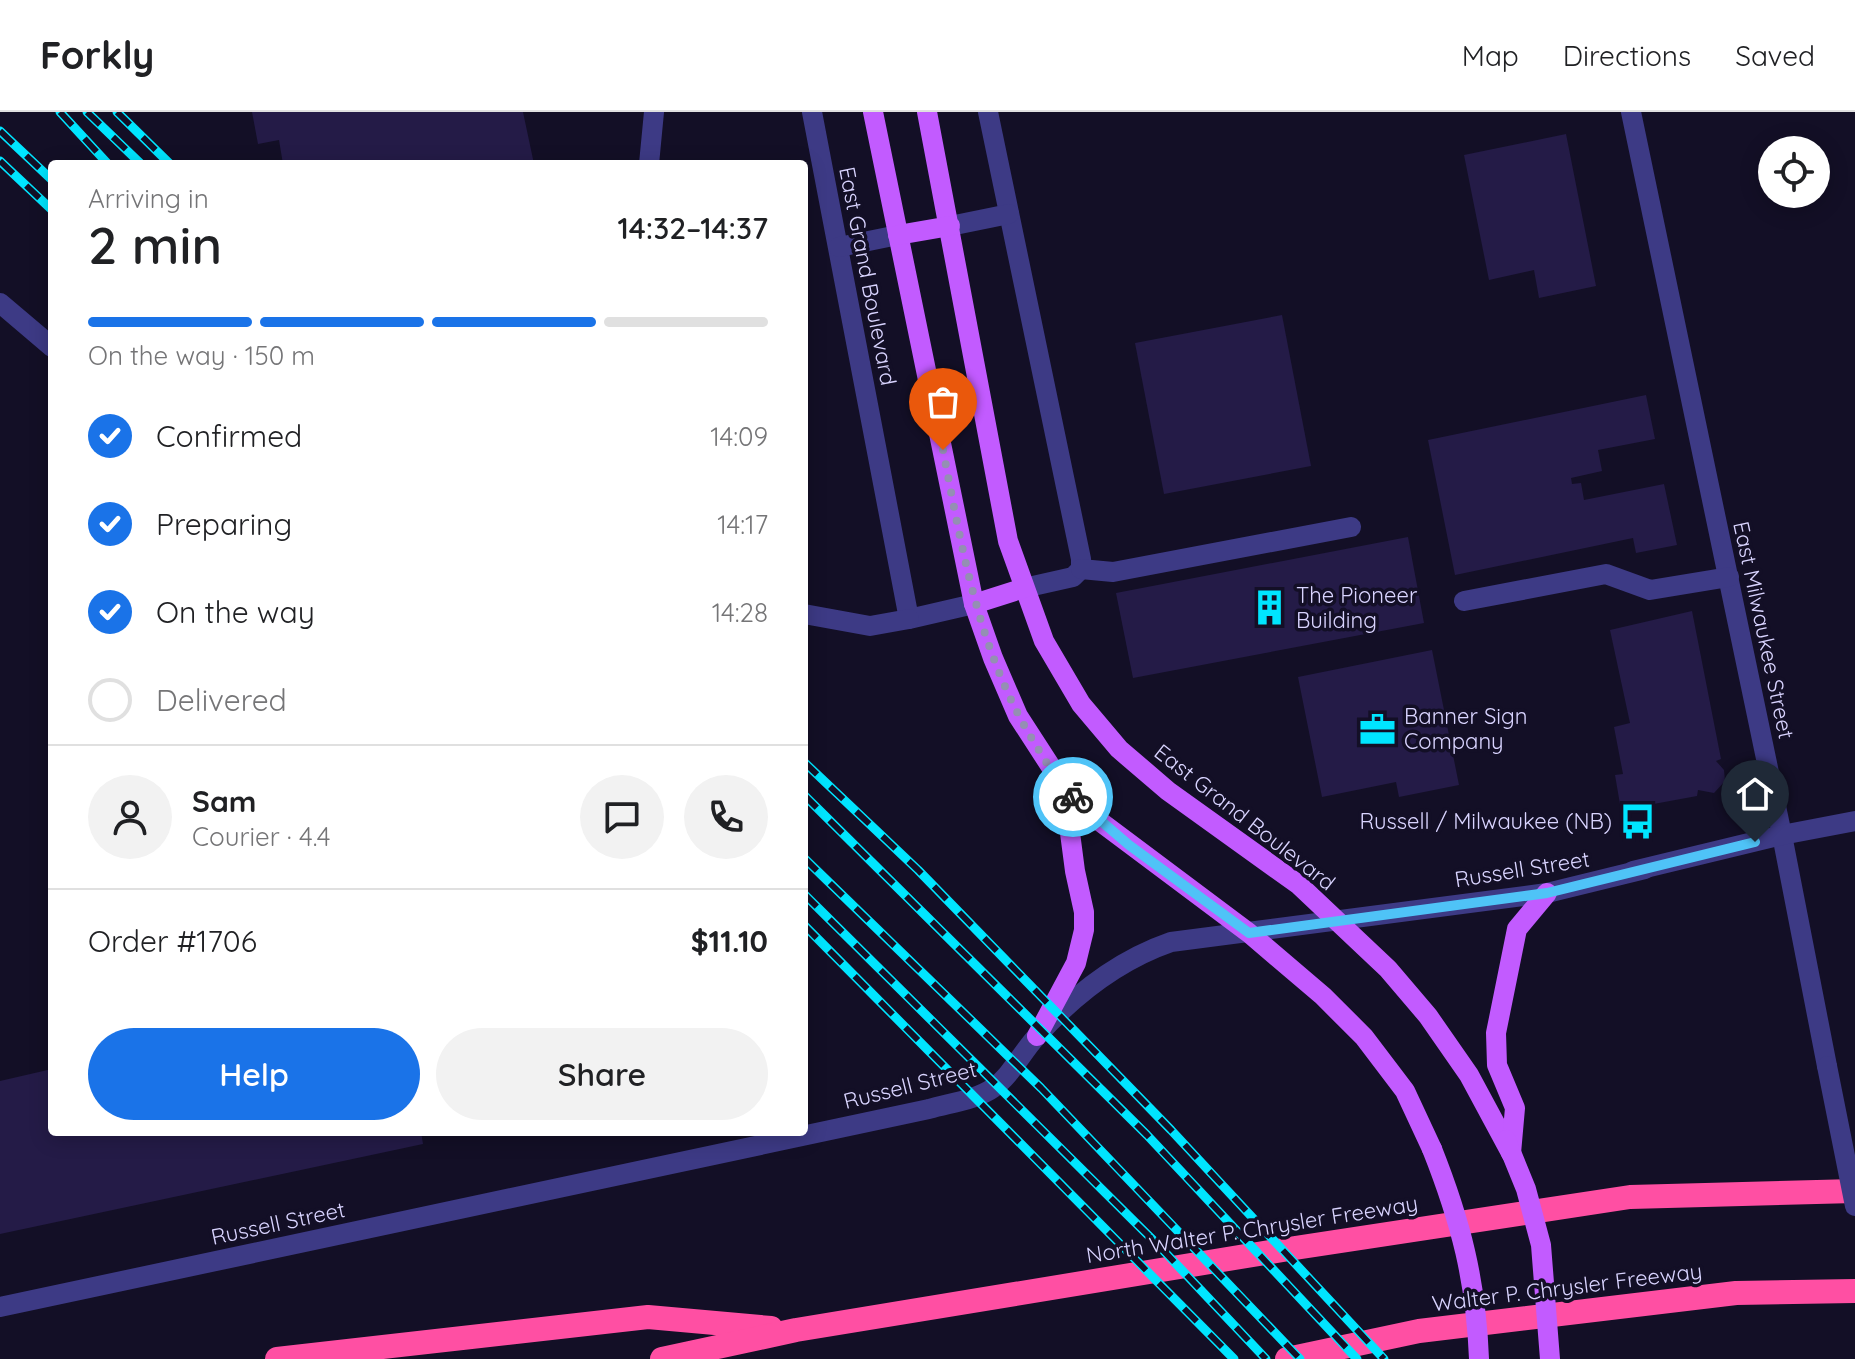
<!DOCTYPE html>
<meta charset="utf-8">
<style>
:root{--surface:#fff;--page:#f2f2f2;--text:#202124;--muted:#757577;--line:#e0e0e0;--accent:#1a73e8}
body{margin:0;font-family:Quicksand,sans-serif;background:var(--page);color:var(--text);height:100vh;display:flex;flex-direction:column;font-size:30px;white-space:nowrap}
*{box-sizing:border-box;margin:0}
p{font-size:26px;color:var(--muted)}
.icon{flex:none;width:44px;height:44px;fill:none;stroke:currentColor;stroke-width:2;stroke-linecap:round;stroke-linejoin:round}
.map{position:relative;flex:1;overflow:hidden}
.drawer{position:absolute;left:48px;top:48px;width:760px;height:976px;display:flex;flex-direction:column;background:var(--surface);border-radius:8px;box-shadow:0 4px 20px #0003}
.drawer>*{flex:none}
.controls{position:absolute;left:1758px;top:24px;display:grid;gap:16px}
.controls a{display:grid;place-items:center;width:72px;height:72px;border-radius:50%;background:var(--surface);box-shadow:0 4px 20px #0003;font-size:40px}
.pin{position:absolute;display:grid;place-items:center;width:68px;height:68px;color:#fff;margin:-82px -34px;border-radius:50% 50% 50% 0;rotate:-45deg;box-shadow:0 0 8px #0007}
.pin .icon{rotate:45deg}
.courier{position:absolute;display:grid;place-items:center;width:80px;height:80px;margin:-40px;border:6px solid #4fc3f7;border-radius:50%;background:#fff;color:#222;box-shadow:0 2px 10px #0007}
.summary em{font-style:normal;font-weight:600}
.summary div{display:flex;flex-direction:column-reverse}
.summary{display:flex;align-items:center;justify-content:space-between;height:136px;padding:0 40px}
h1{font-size:52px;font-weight:600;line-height:60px}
.bar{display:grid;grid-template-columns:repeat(4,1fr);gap:12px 8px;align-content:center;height:96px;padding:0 40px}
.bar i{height:10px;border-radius:6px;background:var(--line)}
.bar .on{background:var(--accent)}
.bar p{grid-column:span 4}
.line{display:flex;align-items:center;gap:20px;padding:0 40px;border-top:2px solid var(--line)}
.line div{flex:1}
.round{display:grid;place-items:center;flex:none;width:84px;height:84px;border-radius:42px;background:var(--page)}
ol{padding:0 40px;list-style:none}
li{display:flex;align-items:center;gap:24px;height:88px}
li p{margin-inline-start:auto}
li .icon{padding:8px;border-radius:50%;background:var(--accent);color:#fff;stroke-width:4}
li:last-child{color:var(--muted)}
li i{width:44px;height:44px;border:4px solid var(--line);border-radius:50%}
.cta{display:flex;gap:16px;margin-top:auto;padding:16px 40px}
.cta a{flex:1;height:92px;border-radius:48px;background:var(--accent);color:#fff;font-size:32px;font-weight:600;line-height:92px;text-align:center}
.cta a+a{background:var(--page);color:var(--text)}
header{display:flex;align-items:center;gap:48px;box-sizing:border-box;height:112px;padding:0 40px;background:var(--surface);border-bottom:2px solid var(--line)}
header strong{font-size:38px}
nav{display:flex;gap:44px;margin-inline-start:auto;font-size:28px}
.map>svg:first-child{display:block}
.building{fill:#241b47}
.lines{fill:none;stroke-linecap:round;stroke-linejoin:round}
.minor{stroke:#3d3a85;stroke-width:20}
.major{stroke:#c25bff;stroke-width:20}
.highway{stroke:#ff4fa3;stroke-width:24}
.rail-casing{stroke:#00e5ff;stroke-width:9}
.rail{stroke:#130f26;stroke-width:6;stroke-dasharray:18;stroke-linecap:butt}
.minor-bridge{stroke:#3d3a85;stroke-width:20}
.major-bridge{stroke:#c25bff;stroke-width:20}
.done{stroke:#948fb3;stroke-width:8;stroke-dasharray:0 14.4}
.route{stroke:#4fc3f7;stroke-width:10}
.labels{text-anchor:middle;stroke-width:7;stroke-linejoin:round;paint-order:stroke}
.street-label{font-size:22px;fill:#d9d4ff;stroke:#130f26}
.poi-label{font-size:22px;fill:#d9d4ff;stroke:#130f26;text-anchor:start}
</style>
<header>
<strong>Forkly</strong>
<nav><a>Map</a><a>Directions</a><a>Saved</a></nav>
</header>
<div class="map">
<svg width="1855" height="1247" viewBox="0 0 1855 1247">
<rect width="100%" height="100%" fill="#130f26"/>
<g class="building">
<polygon points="252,0 523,0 534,52 283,52 279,28 258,32"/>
<polygon points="1566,22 1596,174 1539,186 1534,158 1489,168 1464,43"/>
<polygon points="1282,203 1311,354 1164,382 1135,231"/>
<polygon points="1646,283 1655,327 1598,338 1602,359 1571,366 1572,372 1581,371 1584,388 1664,372 1677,433 1636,441 1633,426 1455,463 1428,328"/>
<polygon points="1408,425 1424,511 1133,566 1116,481"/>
<polygon points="1692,499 1721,647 1716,649 1724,658 1725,669 1714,681 1698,678 1697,684 1621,698 1615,663 1623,662 1614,615 1630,611 1610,518"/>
<polygon points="1432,538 1459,673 1399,685 1396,670 1322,685 1298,565"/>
<polygon points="52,957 52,1020 421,1020 423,1032 0,1122 0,969"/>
</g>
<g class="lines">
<g class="minor">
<polyline points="812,0 909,507 974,492"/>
<polyline points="988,0 1081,447 1081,457 1073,465 1024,476"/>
<polyline points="1631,0 1782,723 1827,954"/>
<polyline points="649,52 654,0"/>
<polyline points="950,114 1009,102"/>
<polyline points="839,135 898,123"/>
<polyline points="0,191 52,235"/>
<polyline points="1081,457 1113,460 1351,415"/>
<polyline points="1464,489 1606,462 1650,478 1729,465"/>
<polyline points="804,502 870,514 909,507"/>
<polyline points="1633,759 1782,723 1855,709"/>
<path d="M 0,1195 L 929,997 C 949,991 976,988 993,976 C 1011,964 1022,940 1037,924 C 1074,883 1119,848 1171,830 L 1547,781 L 1645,757"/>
</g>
<g class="major">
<polyline points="873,0 974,492 993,546 1018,604 1064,675 1098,708 1249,821 1323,884 1364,925 1405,979 1432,1037"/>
<polyline points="927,0 1008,429 1044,529 1081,592 1119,637 1168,679 1299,773 1388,857 1428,904 1469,963 1511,1041"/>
<polyline points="898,123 950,114"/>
<polyline points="974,492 1024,476"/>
<polyline points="1037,924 1076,851 1084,818 1084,800 1075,759 1064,675"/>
<polyline points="1511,1041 1515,996 1497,953 1496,921 1517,817 1547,781"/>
</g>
<g class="highway">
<polyline points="277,1247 648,1205 771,1216"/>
<polyline points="662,1247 796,1218 1295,1136 1630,1085 1855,1079"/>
<polyline points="1287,1247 1419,1219 1736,1181 1855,1179"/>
</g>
<defs>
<g id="rail">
<polyline points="60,0 108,52"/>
<polyline points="87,0 141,52"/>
<polyline points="117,0 170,52"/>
<polyline points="0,19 52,68"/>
<polyline points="0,49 52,98"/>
<polyline points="804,650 918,758 1171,1018 1384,1247"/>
<polyline points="804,683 1147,1023 1357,1247"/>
<polyline points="804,746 1041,976 1300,1247"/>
<polyline points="804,782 1161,1136 1266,1247"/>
<polyline points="804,813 1234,1247"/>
</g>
</defs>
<use href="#rail" class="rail-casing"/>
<use href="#rail" class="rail"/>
<polyline class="minor-bridge" points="1827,954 1855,1094"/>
<g class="major-bridge">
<polyline points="1506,1028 1526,1077 1541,1133 1550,1247"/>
<path d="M 1432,1037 C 1461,1110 1476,1169 1479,1247"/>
</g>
</g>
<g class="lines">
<path class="done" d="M 943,338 C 963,442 980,545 1037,635 C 1048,653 1058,670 1073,685"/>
<polyline class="route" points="1073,685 1129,733 1249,821 1547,781 1755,730"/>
</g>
<defs>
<symbol id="building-bare" viewBox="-9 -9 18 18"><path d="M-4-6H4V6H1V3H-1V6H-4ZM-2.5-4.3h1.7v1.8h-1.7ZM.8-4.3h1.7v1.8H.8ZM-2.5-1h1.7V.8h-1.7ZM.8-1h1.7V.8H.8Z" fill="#00e5ff" stroke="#130f26" stroke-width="2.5" paint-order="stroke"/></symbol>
<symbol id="office-bare" viewBox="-9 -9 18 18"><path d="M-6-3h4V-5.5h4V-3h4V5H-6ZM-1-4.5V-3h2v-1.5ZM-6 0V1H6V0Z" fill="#00e5ff" stroke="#130f26" stroke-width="2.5" paint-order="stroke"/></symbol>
<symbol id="bus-bare" viewBox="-9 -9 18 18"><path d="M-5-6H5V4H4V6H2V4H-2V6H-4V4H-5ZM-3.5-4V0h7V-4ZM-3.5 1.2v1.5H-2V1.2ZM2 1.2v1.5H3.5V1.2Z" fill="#00e5ff" stroke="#130f26" stroke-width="2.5" paint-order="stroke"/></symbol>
</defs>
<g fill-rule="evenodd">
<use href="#building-bare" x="1244" y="470" width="51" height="51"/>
<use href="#office-bare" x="1352" y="592" width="51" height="51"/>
<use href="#bus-bare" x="1612" y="684" width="51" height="51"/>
</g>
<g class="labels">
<g class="street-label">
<text transform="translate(868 164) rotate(79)" y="8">East Grand Boulevard</text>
<text transform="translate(1764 518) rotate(78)" y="8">East Milwaukee Street</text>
<text transform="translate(1245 705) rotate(38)" y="8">East Grand Boulevard</text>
<text transform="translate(1522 757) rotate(-9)" y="8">Russell Street</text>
<text transform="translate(910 973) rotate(-14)" y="8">Russell Street</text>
<text transform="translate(278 1111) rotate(-12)" y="8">Russell Street</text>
<text transform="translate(1252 1117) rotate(-9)" y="8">North Walter P. Chrysler Freeway</text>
<text transform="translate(1567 1175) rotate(-7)" y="8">Walter P. Chrysler Freeway</text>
</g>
<g class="poi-label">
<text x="1296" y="491">The Pioneer<tspan x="1296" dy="25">Building</tspan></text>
<text x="1404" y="612">Banner Sign<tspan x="1404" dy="25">Company</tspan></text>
<text x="1612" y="717" text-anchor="end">Russell / Milwaukee (NB)</text>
</g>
</g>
</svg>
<div class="controls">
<a><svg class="icon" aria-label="locate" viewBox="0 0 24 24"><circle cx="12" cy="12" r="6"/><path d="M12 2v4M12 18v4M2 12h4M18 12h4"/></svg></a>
</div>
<div class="pin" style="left:943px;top:338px;background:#ea580c"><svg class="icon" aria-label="bag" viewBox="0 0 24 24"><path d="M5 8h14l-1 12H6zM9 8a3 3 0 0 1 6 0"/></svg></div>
<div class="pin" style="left:1755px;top:730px;background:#1f2937"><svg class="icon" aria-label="home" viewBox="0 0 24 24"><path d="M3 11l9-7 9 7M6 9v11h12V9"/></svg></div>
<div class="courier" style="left:1073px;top:685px"><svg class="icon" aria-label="bike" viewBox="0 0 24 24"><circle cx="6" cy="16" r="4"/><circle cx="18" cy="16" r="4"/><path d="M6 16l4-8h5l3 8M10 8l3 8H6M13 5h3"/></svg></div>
<section class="drawer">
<div class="summary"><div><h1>2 min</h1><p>Arriving in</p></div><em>14:32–14:37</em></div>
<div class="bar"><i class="on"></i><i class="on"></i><i class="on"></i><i></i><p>On the way · 150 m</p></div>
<ol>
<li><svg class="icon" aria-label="check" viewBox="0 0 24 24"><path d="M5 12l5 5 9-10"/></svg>Confirmed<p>14:09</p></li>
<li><svg class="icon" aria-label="check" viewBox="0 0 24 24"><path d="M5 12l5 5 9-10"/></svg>Preparing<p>14:17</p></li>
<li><svg class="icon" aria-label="check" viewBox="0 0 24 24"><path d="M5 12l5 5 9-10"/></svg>On the way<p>14:28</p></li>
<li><i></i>Delivered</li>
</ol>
<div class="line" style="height:144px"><a class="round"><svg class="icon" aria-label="person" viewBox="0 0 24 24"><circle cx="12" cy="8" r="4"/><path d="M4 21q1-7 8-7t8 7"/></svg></a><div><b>Sam</b><p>Courier · 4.4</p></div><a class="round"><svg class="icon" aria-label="chat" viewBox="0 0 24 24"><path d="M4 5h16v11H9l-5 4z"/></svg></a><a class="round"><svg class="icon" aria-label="phone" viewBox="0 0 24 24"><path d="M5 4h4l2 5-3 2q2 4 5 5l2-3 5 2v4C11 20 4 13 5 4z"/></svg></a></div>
<div class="line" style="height:104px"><div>Order #1706</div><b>$11.10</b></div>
<div class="cta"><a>Help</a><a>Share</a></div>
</section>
</div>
